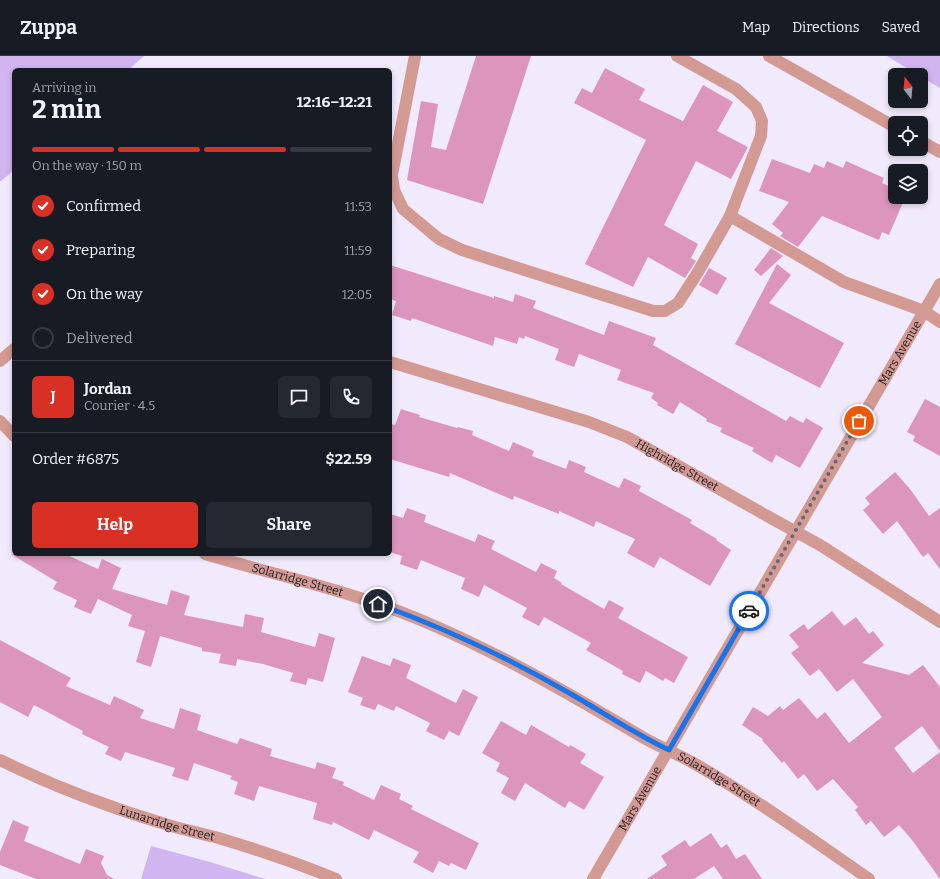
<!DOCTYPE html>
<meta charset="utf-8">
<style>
:root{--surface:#171b24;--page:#242831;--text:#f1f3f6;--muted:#9ea1a6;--line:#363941;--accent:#d93025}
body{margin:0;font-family:Bitter,serif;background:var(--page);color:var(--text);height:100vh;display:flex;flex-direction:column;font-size:15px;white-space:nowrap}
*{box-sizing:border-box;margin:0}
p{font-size:13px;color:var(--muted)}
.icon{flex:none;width:22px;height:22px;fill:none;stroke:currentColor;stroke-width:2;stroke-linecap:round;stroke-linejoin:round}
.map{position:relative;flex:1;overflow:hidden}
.panel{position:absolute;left:12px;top:12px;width:380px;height:488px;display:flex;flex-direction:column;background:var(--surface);border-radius:6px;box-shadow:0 2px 6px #0003}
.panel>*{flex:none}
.needle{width:26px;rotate:344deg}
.controls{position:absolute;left:888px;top:12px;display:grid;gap:8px}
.controls a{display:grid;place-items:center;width:40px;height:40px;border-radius:6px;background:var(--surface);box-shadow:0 2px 6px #0003;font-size:20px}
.pin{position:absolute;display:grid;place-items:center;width:34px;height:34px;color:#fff;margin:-17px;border:2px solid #fff;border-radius:50%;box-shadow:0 1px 4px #0007}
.courier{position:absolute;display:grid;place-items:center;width:40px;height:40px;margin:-20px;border:3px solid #1a73e8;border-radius:50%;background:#fff;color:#222;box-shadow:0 1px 5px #0007}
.head em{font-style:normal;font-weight:700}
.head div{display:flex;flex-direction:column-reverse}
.head{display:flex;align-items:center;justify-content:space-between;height:68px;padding:0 20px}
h1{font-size:26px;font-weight:700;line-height:30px}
.bar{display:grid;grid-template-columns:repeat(4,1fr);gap:6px 4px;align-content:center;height:48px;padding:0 20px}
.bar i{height:5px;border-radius:3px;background:var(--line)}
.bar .active{background:var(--accent)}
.bar p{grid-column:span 4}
.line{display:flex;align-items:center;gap:10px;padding:0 20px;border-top:1px solid var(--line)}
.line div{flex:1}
.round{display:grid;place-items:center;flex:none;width:42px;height:42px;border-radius:6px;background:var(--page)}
ol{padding:0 20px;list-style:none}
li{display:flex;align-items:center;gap:12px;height:44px}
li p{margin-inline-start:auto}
li .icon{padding:4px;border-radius:50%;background:var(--accent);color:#fff;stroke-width:4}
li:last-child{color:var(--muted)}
li i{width:22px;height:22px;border:2px solid var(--line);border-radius:50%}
.button{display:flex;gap:8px;margin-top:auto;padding:8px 20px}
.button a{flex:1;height:46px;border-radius:6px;background:var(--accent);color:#fff;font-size:16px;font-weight:700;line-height:46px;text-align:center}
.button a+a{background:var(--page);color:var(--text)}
header{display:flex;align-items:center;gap:24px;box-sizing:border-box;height:56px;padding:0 20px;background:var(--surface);border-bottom:1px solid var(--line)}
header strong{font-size:19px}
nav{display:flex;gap:22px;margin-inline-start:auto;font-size:14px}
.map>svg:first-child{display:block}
.green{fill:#d1b5f1}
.building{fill:#dc96bd}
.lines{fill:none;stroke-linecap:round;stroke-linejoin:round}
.minor{stroke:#d39993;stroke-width:12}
.done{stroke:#6b6672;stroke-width:4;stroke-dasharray:0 7.2}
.route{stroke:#1a73e8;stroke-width:5}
.labels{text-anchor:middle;stroke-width:4;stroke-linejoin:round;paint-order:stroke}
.street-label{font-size:12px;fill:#232027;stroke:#fbf9fd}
</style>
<header>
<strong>Zuppa</strong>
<nav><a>Map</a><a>Directions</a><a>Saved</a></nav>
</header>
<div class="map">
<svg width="940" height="823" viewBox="0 0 940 823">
<rect width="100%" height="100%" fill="#f1e9fc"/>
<g class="green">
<polygon points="0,0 144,0 128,14 14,14 14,114 0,126"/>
<polygon points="887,0 940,0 940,32 921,21 921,19 918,19"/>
<polygon points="151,790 210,806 265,823 141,823"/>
</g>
<g class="building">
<polygon points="476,0 531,0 483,148 407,124 421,45 438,48 431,91 446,94"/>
<polygon points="605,12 645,33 639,44 683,65 703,29 733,46 717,75 748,91 731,123 696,105 664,169 698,188 691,202 696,205 685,222 648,201 633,231 585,208 646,84 574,47 582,32 592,37"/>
<polygon points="772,103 810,117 814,108 824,112 827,105 843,112 846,105 884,122 882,127 895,133 895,141 904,144 889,179 882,176 879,184 822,160 798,191 780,180 783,177 772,168 789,146 759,135"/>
<polygon points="771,192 783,200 761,220 754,214"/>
<polygon points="777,208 791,219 769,247 844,287 820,332 735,288"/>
<polygon points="390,209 494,242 494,240 513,246 515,238 536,245 533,252 604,279 609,265 656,282 653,289 786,365 790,360 803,367 806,362 823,372 800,412 776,399 772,407 752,395 754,392 720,376 722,372 706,365 707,363 680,346 673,358 657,349 658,347 651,342 654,337 617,324 621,314 579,298 574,311 555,304 559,293 525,280 524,283 519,281 517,288 495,281 493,290 412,262 411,265 392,259 396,245 390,243"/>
<polygon points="709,212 727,222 717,239 699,229"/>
<polygon points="925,343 940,351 940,400 913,385 915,380 907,376"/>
<polygon points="401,353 420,359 419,361 457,372 458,371 473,375 472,379 509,395 513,386 534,395 532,400 566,413 569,404 586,411 584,416 619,432 624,422 641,430 639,435 692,464 690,467 717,483 716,484 731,494 710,530 660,501 654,512 627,497 635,483 596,465 594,471 559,455 559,458 514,440 513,444 450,417 449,421 390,403 390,368 395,369"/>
<polygon points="895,416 910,433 929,460 940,452 940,513 928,497 923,501 897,465 883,478 863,454 870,448 865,442"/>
<polygon points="407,452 426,459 424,466 475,486 478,478 495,485 491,493 536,516 541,507 557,515 554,522 562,527 561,528 604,553 609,544 624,552 618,562 688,601 674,627 665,622 663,625 646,615 640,627 622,618 623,615 586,594 591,587 544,561 539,570 522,561 527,552 484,529 479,541 461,533 465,522 421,504 417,514 400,508 402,500 390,496 390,458 403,462"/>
<polygon points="11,498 65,498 98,513 102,503 121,512 112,533 167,549 171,534 190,540 184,559 243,571 245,558 264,562 261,576 315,591 319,577 335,582 323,626 308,622 306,629 290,625 293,617 263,608 237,603 236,610 219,607 221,598 202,595 202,592 160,580 151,611 136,606 145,575 128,570 132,559 98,543 91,558 74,551 77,544 53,533 57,526"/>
<polygon points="832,555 844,570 856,561 869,578 873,575 884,589 862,607 909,619 923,609 940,631 940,695 922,670 894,692 913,717 940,696 940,823 912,784 899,769 884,781 871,765 866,769 855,754 858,751 833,723 817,735 804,718 798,723 784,705 782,707 762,684 763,683 742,669 753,651 768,660 780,650 783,654 799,642 817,663 825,656 849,687 882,661 853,623 837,636 819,613 810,620 791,597 799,591 789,579 804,568 808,574"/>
<polygon points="0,584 71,622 66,630 110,649 114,640 144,654 140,662 174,673 180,652 201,659 197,674 237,688 240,682 272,693 270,700 315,713 317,706 336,712 332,722 344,726 343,729 374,744 381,729 401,738 399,743 413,750 411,753 479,787 466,814 451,807 449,810 439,805 433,817 413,806 419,796 374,774 369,784 333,766 332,769 313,763 317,747 259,730 254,745 234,738 238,726 230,723 232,720 194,707 188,725 172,720 175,712 125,696 121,705 105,698 109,691 82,678 83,675 34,649 28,661 0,646"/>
<polygon points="362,600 390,610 393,602 411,609 406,622 456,647 463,633 478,641 459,680 449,675 444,684 426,675 430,667 396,650 394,655 378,648 375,654 360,649 363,642 348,636"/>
<polygon points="501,665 526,679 531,669 569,691 570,689 586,698 580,707 604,721 584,754 569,745 565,752 525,727 515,745 501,737 509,722 496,715 500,707 482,697"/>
<polygon points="13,764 29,771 24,785 80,808 86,793 104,800 101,807 107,819 114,823 36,823 0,809 0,796"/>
<polygon points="711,777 721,792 727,788 736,803 745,798 762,823 723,823 714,810 694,823 647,823 667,809 661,800 685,784 690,791"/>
</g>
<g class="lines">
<g class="minor">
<polyline points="415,0 392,119 394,134 403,153 439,183 462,194 653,255 665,255 678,247 698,216 730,160 761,80 762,65 756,51 736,33 677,0"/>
<polyline points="769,0 895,71"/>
<polyline points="921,85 940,96"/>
<polyline points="730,160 844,226 924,255 940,266"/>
<polyline points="0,305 14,293"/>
<path id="s1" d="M 390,306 L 589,366 L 627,381 L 769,461 L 820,489 L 940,566"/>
<polyline points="0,365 14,380"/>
<path id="s2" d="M 205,498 C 275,519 347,534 416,562 C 496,595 570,638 644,682 C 662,692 680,699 697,709 C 757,744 813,784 869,823"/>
<path id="s3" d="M 0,704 C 53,730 108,751 165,768 C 181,773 198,777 215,781 C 256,793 297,807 336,823"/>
<path id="s4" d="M 593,823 L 940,228"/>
</g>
</g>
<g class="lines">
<polyline class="done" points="749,555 859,365"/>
<path class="route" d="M 378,548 C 445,572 510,603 571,638 C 604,657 635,678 669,694 L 749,555"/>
</g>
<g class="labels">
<g class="street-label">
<text dy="4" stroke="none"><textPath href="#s4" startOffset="609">Mars Avenue</textPath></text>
<text dy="4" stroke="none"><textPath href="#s1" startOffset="306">Highridge Street</textPath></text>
<text dy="4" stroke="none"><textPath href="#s2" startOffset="96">Solarridge Street</textPath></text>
<text dy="4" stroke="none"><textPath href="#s2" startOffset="564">Solarridge Street</textPath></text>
<text dy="4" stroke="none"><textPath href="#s4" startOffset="93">Mars Avenue</textPath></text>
<text dy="4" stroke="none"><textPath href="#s3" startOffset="179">Lunarridge Street</textPath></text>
</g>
</g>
</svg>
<div class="controls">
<a><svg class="needle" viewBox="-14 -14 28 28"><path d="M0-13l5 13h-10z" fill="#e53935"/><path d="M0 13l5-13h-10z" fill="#9ea1a6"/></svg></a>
<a><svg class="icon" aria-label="locate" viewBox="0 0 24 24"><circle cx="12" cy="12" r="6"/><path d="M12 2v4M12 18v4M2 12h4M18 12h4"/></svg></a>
<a><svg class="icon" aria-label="layers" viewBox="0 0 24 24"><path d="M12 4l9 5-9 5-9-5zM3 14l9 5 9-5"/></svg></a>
</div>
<div class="pin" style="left:859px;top:365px;background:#ea580c"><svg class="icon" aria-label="bag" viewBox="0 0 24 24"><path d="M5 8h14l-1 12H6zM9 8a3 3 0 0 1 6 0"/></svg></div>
<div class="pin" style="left:378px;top:548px;background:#1f2937"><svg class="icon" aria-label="home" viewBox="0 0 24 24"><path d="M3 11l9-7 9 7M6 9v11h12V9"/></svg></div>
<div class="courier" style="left:749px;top:555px"><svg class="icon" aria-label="car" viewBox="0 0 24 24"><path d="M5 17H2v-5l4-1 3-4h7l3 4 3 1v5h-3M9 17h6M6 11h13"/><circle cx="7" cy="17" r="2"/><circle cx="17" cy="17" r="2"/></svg></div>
<section class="panel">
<div class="head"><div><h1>2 min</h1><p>Arriving in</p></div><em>12:16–12:21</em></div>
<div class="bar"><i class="active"></i><i class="active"></i><i class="active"></i><i></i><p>On the way · 150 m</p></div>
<ol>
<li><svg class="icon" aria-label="check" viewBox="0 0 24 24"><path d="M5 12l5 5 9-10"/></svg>Confirmed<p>11:53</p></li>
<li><svg class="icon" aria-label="check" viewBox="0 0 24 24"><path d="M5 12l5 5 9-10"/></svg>Preparing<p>11:59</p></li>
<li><svg class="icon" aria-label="check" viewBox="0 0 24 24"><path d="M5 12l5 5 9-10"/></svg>On the way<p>12:05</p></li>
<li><i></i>Delivered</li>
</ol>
<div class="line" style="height:72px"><b class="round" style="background:var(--accent);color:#fff">J</b><div><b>Jordan</b><p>Courier · 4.5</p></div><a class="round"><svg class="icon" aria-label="chat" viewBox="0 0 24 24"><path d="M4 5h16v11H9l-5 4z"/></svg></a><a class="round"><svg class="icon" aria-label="phone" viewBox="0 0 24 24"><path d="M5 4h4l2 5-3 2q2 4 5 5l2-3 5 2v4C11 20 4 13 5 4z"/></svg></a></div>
<div class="line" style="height:52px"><div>Order #6875</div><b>$22.59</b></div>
<div class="button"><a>Help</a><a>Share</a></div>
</section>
</div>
